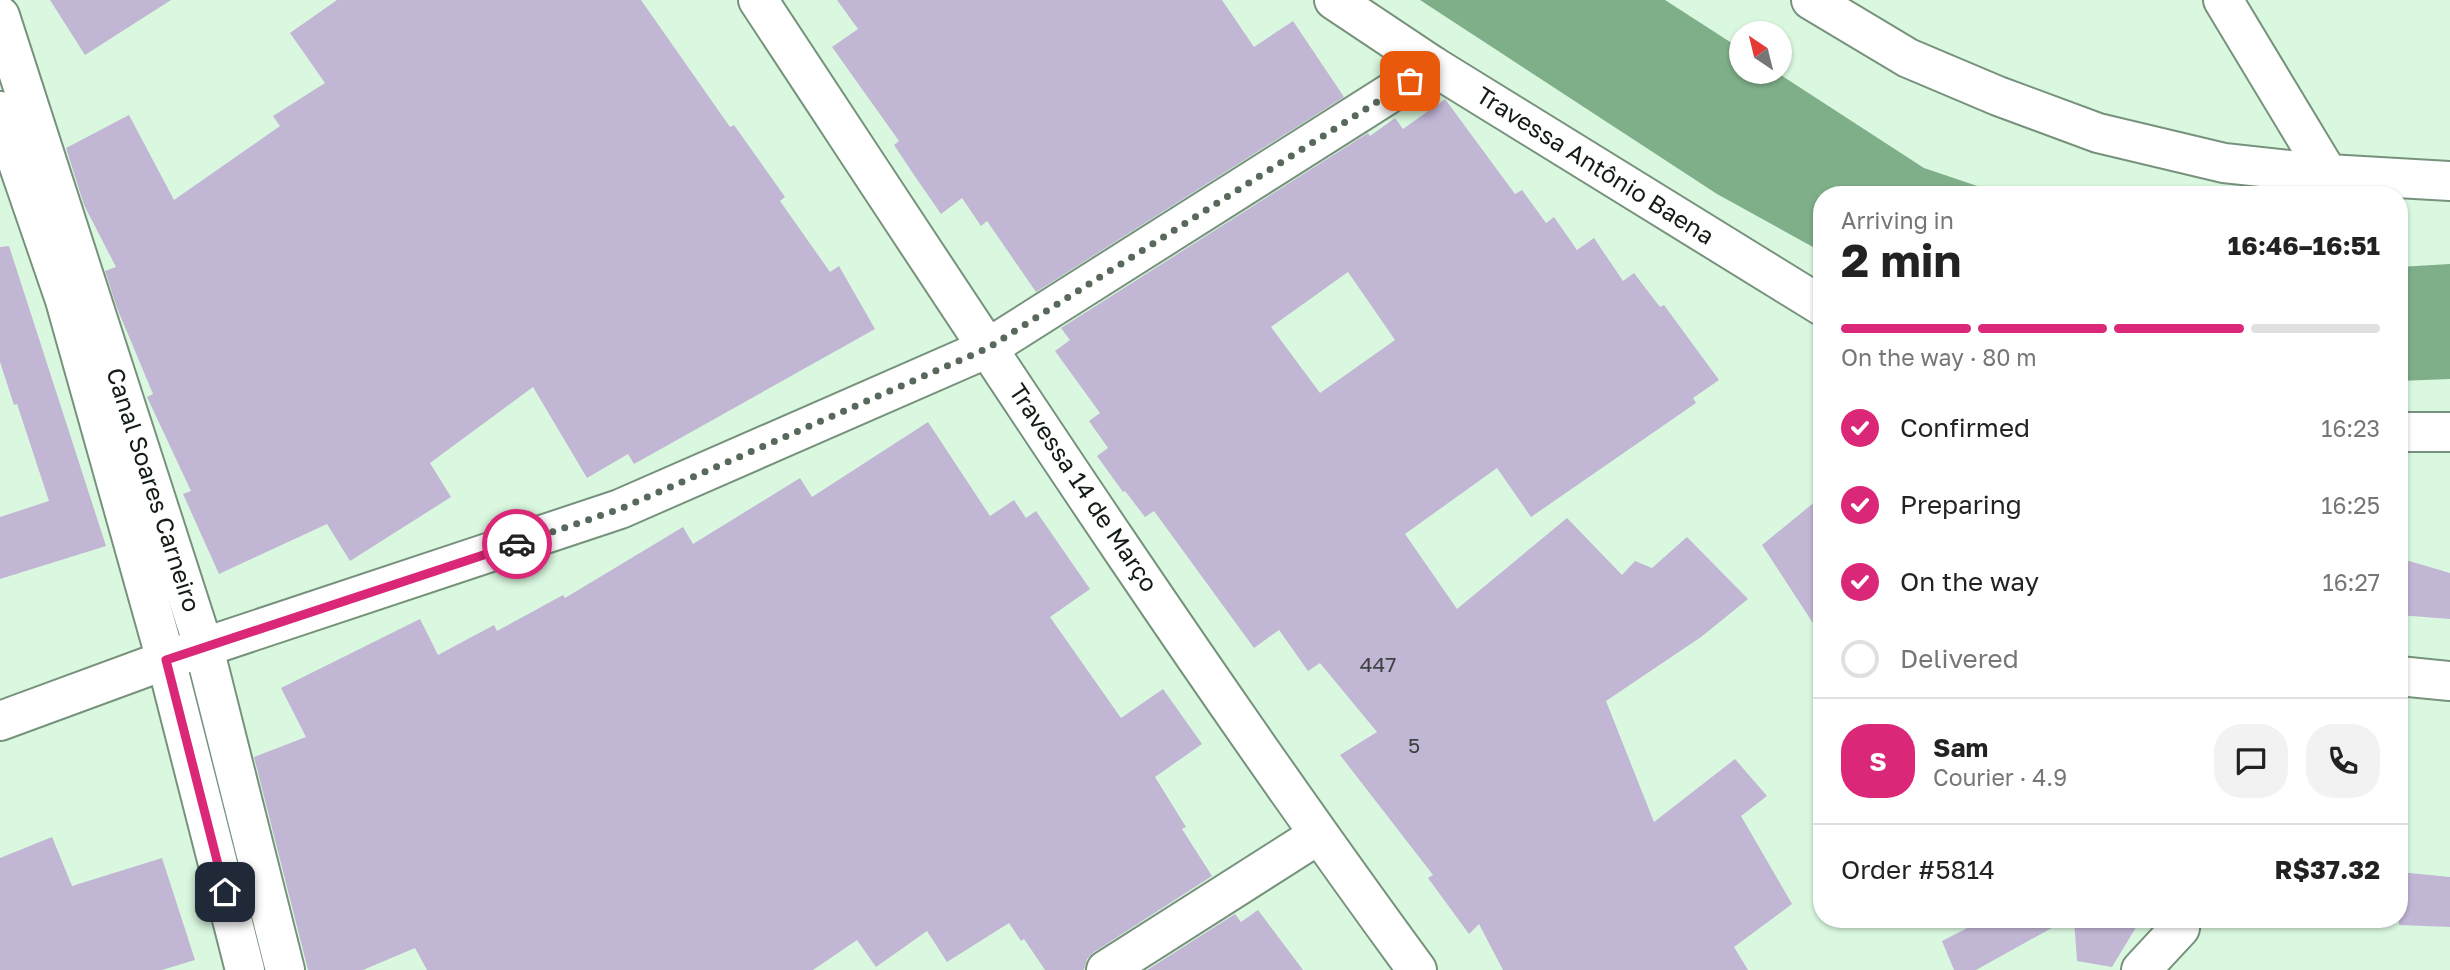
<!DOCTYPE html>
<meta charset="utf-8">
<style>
:root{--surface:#fff;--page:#f2f2f2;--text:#222;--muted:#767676;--line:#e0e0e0;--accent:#db2777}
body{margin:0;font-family:"Golos Text",sans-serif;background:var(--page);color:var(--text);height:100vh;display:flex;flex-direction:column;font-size:26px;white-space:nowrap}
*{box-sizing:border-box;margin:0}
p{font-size:23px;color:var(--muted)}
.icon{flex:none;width:38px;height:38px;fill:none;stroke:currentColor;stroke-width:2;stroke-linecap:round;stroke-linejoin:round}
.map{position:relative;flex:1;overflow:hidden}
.side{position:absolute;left:1813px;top:186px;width:595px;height:742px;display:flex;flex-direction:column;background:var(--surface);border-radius:28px;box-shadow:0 2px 5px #0004}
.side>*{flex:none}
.needle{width:46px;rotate:325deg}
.tools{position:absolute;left:1729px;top:21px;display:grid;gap:14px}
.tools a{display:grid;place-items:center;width:63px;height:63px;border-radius:50%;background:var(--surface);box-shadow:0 2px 5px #0004;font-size:35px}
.pin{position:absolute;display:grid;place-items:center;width:60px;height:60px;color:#fff;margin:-30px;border-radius:14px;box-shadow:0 4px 10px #0006}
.courier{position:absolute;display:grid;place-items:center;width:70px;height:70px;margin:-35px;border:5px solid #db2777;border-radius:50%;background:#fff;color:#222;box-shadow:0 2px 9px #0007}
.overview em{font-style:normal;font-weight:700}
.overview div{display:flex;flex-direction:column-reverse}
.overview{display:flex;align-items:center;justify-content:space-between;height:119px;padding:0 28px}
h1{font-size:46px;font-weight:700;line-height:52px}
.bar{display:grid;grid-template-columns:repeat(4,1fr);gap:10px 7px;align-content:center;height:84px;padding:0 28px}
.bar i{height:9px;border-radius:5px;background:var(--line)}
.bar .active{background:var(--accent)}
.bar p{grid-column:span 4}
.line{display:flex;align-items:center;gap:18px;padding:0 28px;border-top:2px solid var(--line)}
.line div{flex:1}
.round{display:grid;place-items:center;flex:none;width:74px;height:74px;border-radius:28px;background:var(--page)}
ol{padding:0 28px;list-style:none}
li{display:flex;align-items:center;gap:21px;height:77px}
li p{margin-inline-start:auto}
li .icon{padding:7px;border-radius:50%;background:var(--accent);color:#fff;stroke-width:4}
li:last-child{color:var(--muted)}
li i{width:38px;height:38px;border:4px solid var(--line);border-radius:50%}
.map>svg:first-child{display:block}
.water{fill:#7faf89}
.building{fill:#c2b6d5;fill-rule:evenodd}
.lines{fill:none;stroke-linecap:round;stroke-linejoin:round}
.minor-casing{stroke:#77927c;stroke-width:42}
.tertiary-casing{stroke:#77927c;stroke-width:42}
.minor{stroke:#fff;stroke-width:38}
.tertiary{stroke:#fff;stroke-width:38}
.done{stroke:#58695b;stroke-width:7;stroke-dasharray:0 12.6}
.route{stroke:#db2777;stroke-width:9}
.labels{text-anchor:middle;stroke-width:5;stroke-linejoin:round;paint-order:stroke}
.number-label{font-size:21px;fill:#3e4244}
.street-label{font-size:24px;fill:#121c14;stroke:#fff}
</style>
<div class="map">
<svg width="2450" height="970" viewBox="0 0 2450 970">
<rect width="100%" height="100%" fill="#daf8e0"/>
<g class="water">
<polygon points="1420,0 1665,0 1741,49 1741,72 1776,72 1924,168 2001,194 1822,194 1822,252 1717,194"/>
<polygon points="2450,264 2450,379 2399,381 2399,267"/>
</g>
<g class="building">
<polygon points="50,0 171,0 85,55"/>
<polygon points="337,0 641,0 730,127 734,125 785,197 780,201 830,272 839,266 875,329 634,464 628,454 587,478 533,387 430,463 451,497 350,561 327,524 219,574 183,494 191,491 147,397 153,394 117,308 105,271 116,267 84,205 66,148 129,115 174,200 280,126 273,116 325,83 290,33"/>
<polygon points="837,0 1222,0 1254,47 1293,21 1344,97 1036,292 987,221 981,226 962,198 941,214 914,175 894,145 899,141 832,47 858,29"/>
<path d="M 1445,99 L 1515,194 L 1522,190 L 1546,223 L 1554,217 L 1577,250 L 1594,238 L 1623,281 L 1634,273 L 1660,307 L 1664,305 L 1719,380 L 1693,398 L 1696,403 L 1531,517 L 1497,468 L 1405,534 L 1457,609 L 1567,518 L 1622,575 L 1635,561 L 1652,568 L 1687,537 L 1748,599 L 1701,637 L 1606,701 L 1654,822 L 1735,759 L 1767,796 L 1741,816 L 1792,904 L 1734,947 L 1748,970 L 1503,970 L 1479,924 L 1469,934 L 1428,878 L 1433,875 L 1340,755 L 1377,732 L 1320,663 L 1308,671 L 1279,630 L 1254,648 L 1154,511 L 1145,517 L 1125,491 L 1123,492 L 1097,456 L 1108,448 L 1089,421 L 1100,413 L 1055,351 L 1070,340 L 1061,328 L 1368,133 L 1370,136 L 1395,118 L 1403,129 ZM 1348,272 L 1395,340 L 1320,393 L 1271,327 Z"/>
<polygon points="9,246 106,546 0,579 0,517 49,501 17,404 14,405 0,362 0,247"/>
<polygon points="928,422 990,516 1014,500 1026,518 1036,511 1090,589 1050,617 1121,718 1163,689 1202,744 1155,777 1186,827 1182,829 1212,876 1094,952 1087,959 1084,970 1045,970 1024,939 1021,941 1009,923 947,962 927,931 876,967 857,940 813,970 427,970 415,948 363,970 308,970 254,757 306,737 281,688 420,619 438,655 494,625 497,631 563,595 565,598 683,527 693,544 800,478 812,497"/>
<polygon points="1822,496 1822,637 1762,545"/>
<polygon points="2399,558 2450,573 2450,619 2399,615"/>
<polygon points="52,837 72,886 162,858 195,960 162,970 0,970 0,858"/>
<polygon points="2399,872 2450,877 2450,927 2399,925"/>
<polygon points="1258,910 1303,970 1147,970 1235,914 1241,922"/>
<polygon points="1985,919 2068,919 1976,970 1954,970 1942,941"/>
<polygon points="2074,919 2141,919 2112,967 2077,961"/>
</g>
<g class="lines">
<defs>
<g id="minor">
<polyline points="1334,0 1433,66 1822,306"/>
<polyline points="1811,0 1908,58 1998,96 2098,133 2224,163 2328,174 2450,181"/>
<polyline points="2223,0 2328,174"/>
<polyline points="0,16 204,648 285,970"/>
<polyline points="0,111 65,300 166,660 245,970"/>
<polyline points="2399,432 2450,432"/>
<polyline points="2399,676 2450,681"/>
<polyline points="0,721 166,660 620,509 988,348 1433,66"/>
<polyline points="1106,970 1318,835"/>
<polyline points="2141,970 2180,928 2181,919"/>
</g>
<path id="tertiary" d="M 758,0 C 973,326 1186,655 1417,970"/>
</defs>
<use href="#minor" class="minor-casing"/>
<use href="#tertiary" class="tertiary-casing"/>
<use href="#minor" class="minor"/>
<use href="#tertiary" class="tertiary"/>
</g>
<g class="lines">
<polyline class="done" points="517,544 620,509 988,348 1410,81"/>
<polyline class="route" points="225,892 166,660 517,544"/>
</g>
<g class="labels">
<g class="number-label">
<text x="1378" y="672">447</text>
<text x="1414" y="753">5</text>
</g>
<g class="street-label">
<text transform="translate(1595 166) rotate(32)" y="8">Travessa Antônio Baena</text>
<text transform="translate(1083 488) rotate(56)" y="8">Travessa 14 de Março</text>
<text transform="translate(153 490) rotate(72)" y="8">Canal Soares Carneiro</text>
</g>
</g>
</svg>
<div class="tools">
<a><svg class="needle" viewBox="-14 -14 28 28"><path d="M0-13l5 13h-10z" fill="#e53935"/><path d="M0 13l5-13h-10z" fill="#767676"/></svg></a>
</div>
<div class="pin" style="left:1410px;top:81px;background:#ea580c"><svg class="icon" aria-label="bag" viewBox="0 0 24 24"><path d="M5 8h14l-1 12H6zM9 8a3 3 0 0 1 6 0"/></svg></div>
<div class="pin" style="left:225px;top:892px;background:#1f2937"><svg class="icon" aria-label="home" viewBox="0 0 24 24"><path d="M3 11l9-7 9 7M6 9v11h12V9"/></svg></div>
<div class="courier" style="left:517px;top:544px"><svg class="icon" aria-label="car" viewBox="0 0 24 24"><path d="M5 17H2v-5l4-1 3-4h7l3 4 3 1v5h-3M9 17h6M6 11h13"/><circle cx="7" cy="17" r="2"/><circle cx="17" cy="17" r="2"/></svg></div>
<section class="side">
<div class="overview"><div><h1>2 min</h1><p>Arriving in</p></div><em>16:46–16:51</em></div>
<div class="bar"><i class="active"></i><i class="active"></i><i class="active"></i><i></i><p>On the way · 80 m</p></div>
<ol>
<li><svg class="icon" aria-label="check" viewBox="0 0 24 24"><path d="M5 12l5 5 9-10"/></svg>Confirmed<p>16:23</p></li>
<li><svg class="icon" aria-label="check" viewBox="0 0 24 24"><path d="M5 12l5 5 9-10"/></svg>Preparing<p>16:25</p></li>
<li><svg class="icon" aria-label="check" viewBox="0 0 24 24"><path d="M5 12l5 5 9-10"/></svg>On the way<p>16:27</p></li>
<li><i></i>Delivered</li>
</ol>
<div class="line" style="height:126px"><b class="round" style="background:var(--accent);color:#fff">S</b><div><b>Sam</b><p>Courier · 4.9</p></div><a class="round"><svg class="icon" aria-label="chat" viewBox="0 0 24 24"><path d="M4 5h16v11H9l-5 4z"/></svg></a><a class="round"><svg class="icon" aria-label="phone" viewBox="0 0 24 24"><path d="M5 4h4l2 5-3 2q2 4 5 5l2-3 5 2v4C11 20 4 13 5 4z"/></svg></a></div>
<div class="line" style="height:91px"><div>Order #5814</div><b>R$37.32</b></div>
</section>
</div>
